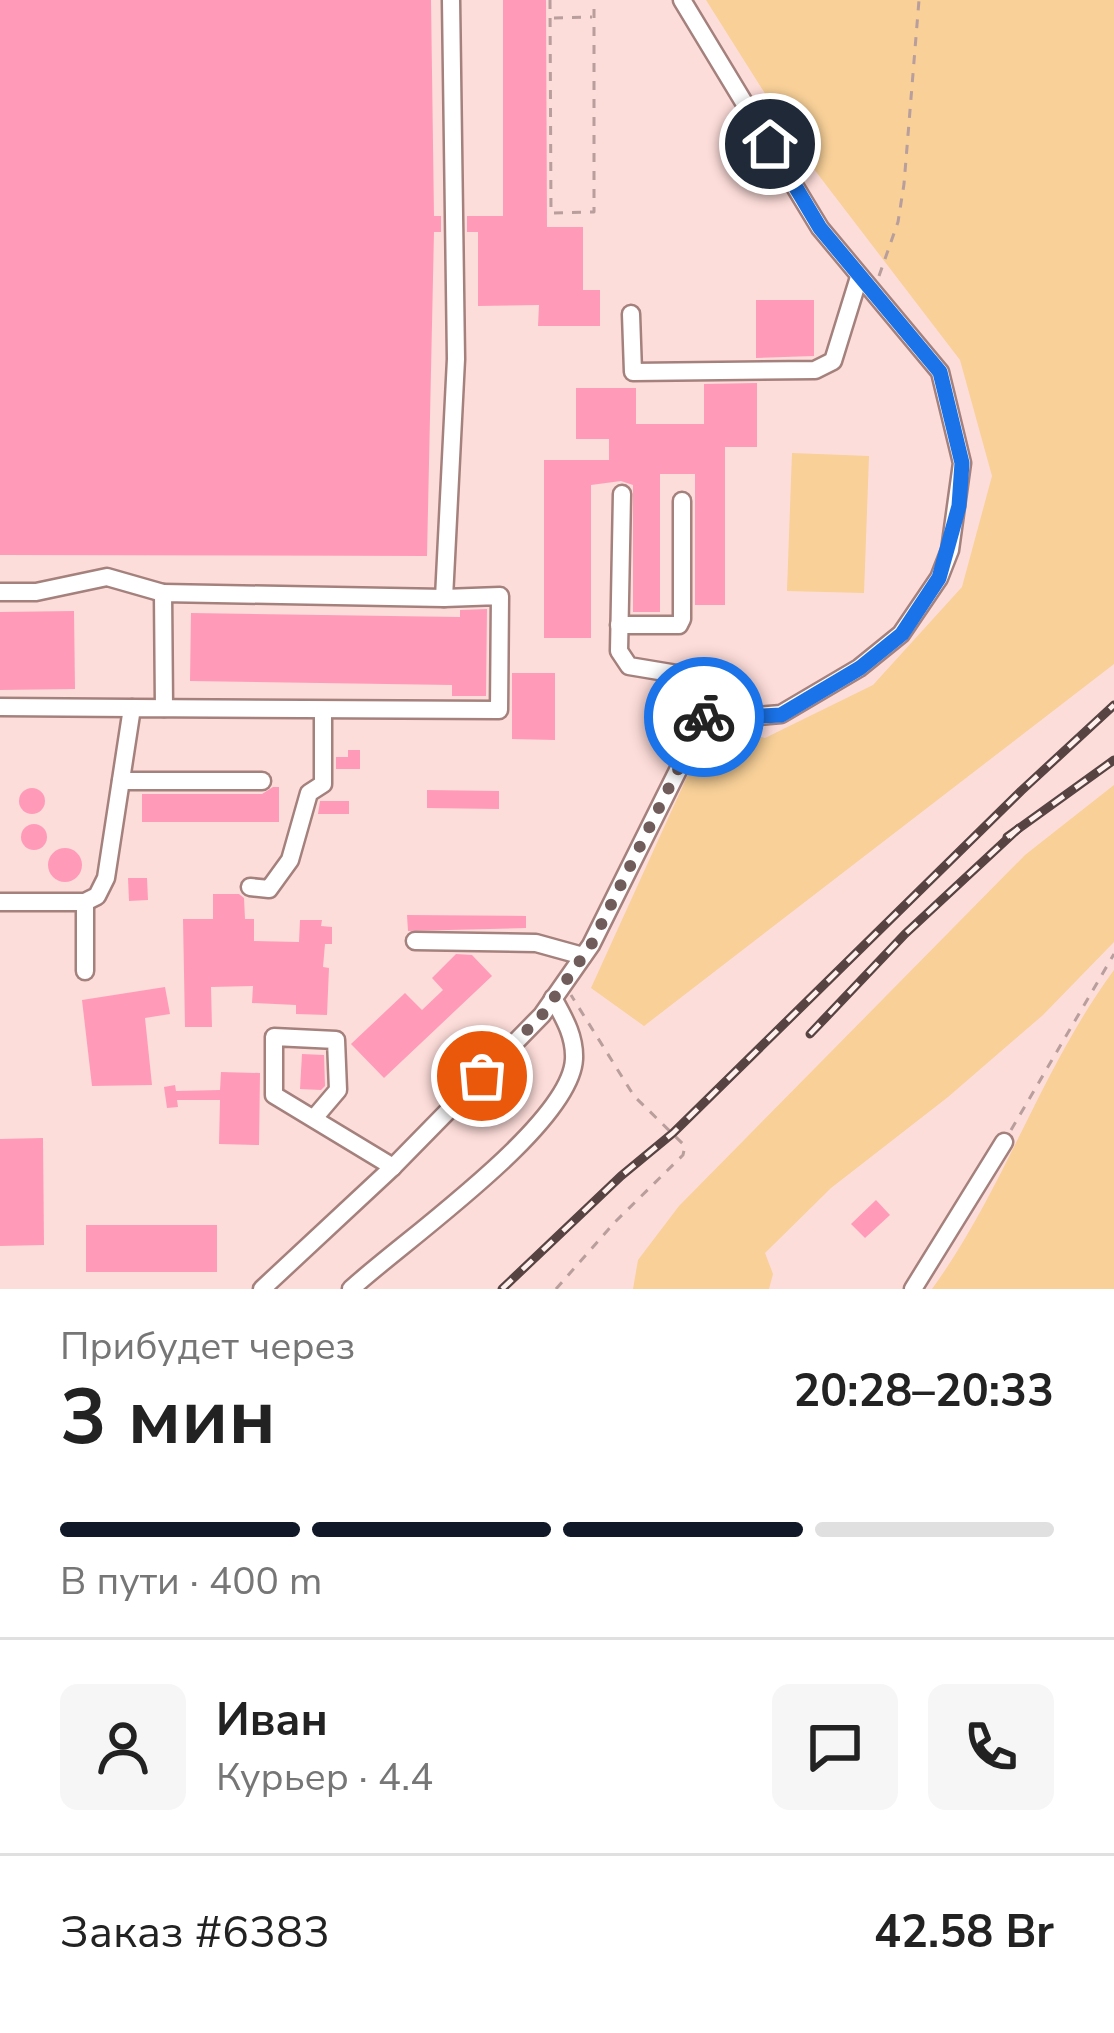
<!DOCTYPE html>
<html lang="ru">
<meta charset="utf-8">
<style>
:root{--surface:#fff;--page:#f6f6f6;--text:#222;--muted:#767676;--line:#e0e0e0;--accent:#111827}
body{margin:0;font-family:"Nunito Sans",sans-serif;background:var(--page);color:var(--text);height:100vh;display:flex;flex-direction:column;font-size:45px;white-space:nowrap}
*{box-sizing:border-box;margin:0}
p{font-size:39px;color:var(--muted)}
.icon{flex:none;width:66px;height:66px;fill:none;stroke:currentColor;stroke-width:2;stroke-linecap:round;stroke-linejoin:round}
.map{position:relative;height:1289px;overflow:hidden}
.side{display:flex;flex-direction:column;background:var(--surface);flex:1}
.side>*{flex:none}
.pin{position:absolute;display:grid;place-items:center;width:102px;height:102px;color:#fff;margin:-51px;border:6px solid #fff;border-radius:50%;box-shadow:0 3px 12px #0007}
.courier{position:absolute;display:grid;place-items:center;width:120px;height:120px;margin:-60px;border:9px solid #1a73e8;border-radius:50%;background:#fff;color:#222;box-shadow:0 3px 15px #0007}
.overview em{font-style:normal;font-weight:700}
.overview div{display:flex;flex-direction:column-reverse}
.overview{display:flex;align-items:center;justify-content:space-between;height:204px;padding:0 60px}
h1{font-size:78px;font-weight:700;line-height:90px}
.bar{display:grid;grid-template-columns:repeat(4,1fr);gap:18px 12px;align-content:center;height:144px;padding:0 60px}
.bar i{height:15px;border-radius:9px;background:var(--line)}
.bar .active{background:var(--accent)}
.bar p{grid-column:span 4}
.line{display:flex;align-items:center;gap:30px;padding:0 60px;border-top:3px solid var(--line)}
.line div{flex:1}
.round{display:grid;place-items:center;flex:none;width:126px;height:126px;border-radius:18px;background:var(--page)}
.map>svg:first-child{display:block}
.green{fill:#f8d098}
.building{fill:#ff9bb9}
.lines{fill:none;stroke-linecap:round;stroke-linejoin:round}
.minor-casing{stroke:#a4817d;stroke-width:21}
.path{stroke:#b89e9c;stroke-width:3;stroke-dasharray:9 9;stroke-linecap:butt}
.minor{stroke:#fff;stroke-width:16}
.rail-casing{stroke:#564342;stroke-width:9}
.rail{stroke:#ffefed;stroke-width:4.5;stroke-dasharray:14;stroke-linecap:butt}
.done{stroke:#705c5a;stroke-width:12;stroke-dasharray:0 21.6}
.route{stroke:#1a73e8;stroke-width:15}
</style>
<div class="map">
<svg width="1114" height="1289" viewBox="0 0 1114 1289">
<rect width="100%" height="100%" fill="#fdddda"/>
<g class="green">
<polygon points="706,0 1114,0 1114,664 644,1026 591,988 711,724 765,738 873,685 962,587 992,476 960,360 807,160"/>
<polygon points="792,453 869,456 864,593 787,591"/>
<polygon points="1114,785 1114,942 1043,1015 948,1097 831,1188 765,1253 773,1274 769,1289 633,1289 638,1260 679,1206 1025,855"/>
<path d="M 1114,970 L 1114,1289 L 932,1289 C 1004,1190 1041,1069 1114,970 Z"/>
</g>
<g class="building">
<polygon points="0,0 431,0 434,216 441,216 441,232 434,232 427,556 0,555"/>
<polygon points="503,0 546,0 547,227 583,227 583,290 600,290 600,326 538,326 539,305 478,306 478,232 467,232 467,216 503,216"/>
<polygon points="756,300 814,300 814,356 756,358"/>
<polygon points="757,383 757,447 725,447 725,605 695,605 695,474 660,474 660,612 633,612 633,485 621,481 591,485 591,638 544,638 544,460 609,460 609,439 576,439 576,388 636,388 636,424 704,424 704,384"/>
<polygon points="487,609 486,696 452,696 452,685 190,681 191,613 460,617 460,610"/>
<polygon points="74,611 75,689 0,690 0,612"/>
<polygon points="512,673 555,673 555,740 512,739"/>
<polygon points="348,750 360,750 360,769 336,769 336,757 348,757"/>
<polygon points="273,787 279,787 279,822 142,822 142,794 262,794"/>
<circle cx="32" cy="801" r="13"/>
<polygon points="427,790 499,791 499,809 427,808"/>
<polygon points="320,801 349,801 349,814 318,814"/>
<circle cx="34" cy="837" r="13"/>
<circle cx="65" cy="865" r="17"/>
<polygon points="128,878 147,878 148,900 129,901"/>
<polygon points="213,894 239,894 244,898 245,919 254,919 254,941 299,942 300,920 322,920 321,926 332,927 332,944 325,944 323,967 329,968 327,1015 296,1014 296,1005 252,1003 253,986 211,987 212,1027 185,1027 183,919 213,919"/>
<polygon points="407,915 526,916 526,928 408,931"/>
<polygon points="456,954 472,955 492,976 384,1078 351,1044 405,993 422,1010 443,990 432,978"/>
<polygon points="165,987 170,1014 145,1018 152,1085 92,1086 82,1000"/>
<polygon points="302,1054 324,1055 325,1086 321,1090 300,1089"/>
<polygon points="221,1072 260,1073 259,1145 219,1144 220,1100 177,1100 178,1107 167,1108 164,1087 175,1085 176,1091 220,1090"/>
<polygon points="43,1138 44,1245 0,1246 0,1139"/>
<polygon points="876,1200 890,1215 865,1238 851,1224"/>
<rect x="86" y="1225" width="131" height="47"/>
</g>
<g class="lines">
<defs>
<g id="minor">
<polyline points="631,314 633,372 815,370 833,361 859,277"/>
<polyline points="622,494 619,651 629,666 707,679 707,712"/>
<polyline points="0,592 36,592 107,577 163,593"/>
<polyline points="619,625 679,625 682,619 682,501"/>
<polyline points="0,707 132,708"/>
<polyline points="164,708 163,593 444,598"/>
<polyline points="121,781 262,781"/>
<polyline points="250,887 269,889 290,860 309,793 323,784 323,710"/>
<polyline points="0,902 85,902 97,896 106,878 132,708 499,710 500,596 444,598 456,359 451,0"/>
<polyline points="85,902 85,971"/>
<polyline points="415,941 536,943 583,956"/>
<polyline points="315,1117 338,1090 336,1040 274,1037 274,1095 393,1167"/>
<polyline points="262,1289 393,1167 542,1015 591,945 707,712 746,717 781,714 859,668 901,634 939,578 950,550 962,463 940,372 820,228 682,0"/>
<path d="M 351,1289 C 402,1242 571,1125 574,1059 C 575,1036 564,1018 553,998"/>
<polyline points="913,1289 1004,1142"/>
</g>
</defs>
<use href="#minor" class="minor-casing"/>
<g class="path">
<polyline points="550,0 551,213 594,212 594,0"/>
<polyline points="554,18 592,17"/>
<polyline points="879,276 898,222 904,184 919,0"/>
<polyline points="1011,1130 1114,954"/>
<polyline points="556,1289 614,1223 683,1155 685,1146 634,1096 571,995"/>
</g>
<use href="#minor" class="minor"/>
<defs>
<g id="rail">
<polyline points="1007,837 1114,760"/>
<polyline points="810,1034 905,934 1019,828"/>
<polyline points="502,1289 621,1176 673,1133 1021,791 1114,705"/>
</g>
</defs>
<use href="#rail" class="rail-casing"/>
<use href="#rail" class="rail"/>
</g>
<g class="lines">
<polyline class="done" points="482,1076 542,1015 591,945 704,717"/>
<polyline class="route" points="704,717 707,712 746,717 781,715 860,668 902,634 939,578 959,506 962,463 940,372 820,228 770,144"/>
</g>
</svg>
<div class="pin" style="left:482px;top:1076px;background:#ea580c"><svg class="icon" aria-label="bag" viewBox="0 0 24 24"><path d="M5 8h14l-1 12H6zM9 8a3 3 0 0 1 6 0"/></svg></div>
<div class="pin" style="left:770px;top:144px;background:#1f2937"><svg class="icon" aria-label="home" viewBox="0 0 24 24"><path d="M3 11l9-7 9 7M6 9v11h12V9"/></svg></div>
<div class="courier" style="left:704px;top:717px"><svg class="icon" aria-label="bike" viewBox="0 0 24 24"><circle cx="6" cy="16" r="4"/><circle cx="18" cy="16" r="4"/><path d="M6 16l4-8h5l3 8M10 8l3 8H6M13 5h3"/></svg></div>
</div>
<section class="side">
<div class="overview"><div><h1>3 мин</h1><p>Прибудет через</p></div><em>20:28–20:33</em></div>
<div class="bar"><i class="active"></i><i class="active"></i><i class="active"></i><i></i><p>В пути · 400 m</p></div>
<div class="line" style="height:216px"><a class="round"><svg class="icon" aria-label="person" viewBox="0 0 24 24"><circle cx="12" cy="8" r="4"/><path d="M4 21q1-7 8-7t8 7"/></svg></a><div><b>Иван</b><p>Курьер · 4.4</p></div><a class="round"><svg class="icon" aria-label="chat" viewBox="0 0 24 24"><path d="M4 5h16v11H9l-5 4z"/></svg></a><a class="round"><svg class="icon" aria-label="phone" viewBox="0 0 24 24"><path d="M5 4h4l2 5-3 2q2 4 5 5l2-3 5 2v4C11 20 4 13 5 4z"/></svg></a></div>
<div class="line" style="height:156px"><div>Заказ #6383</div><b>42.58 Br</b></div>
</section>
